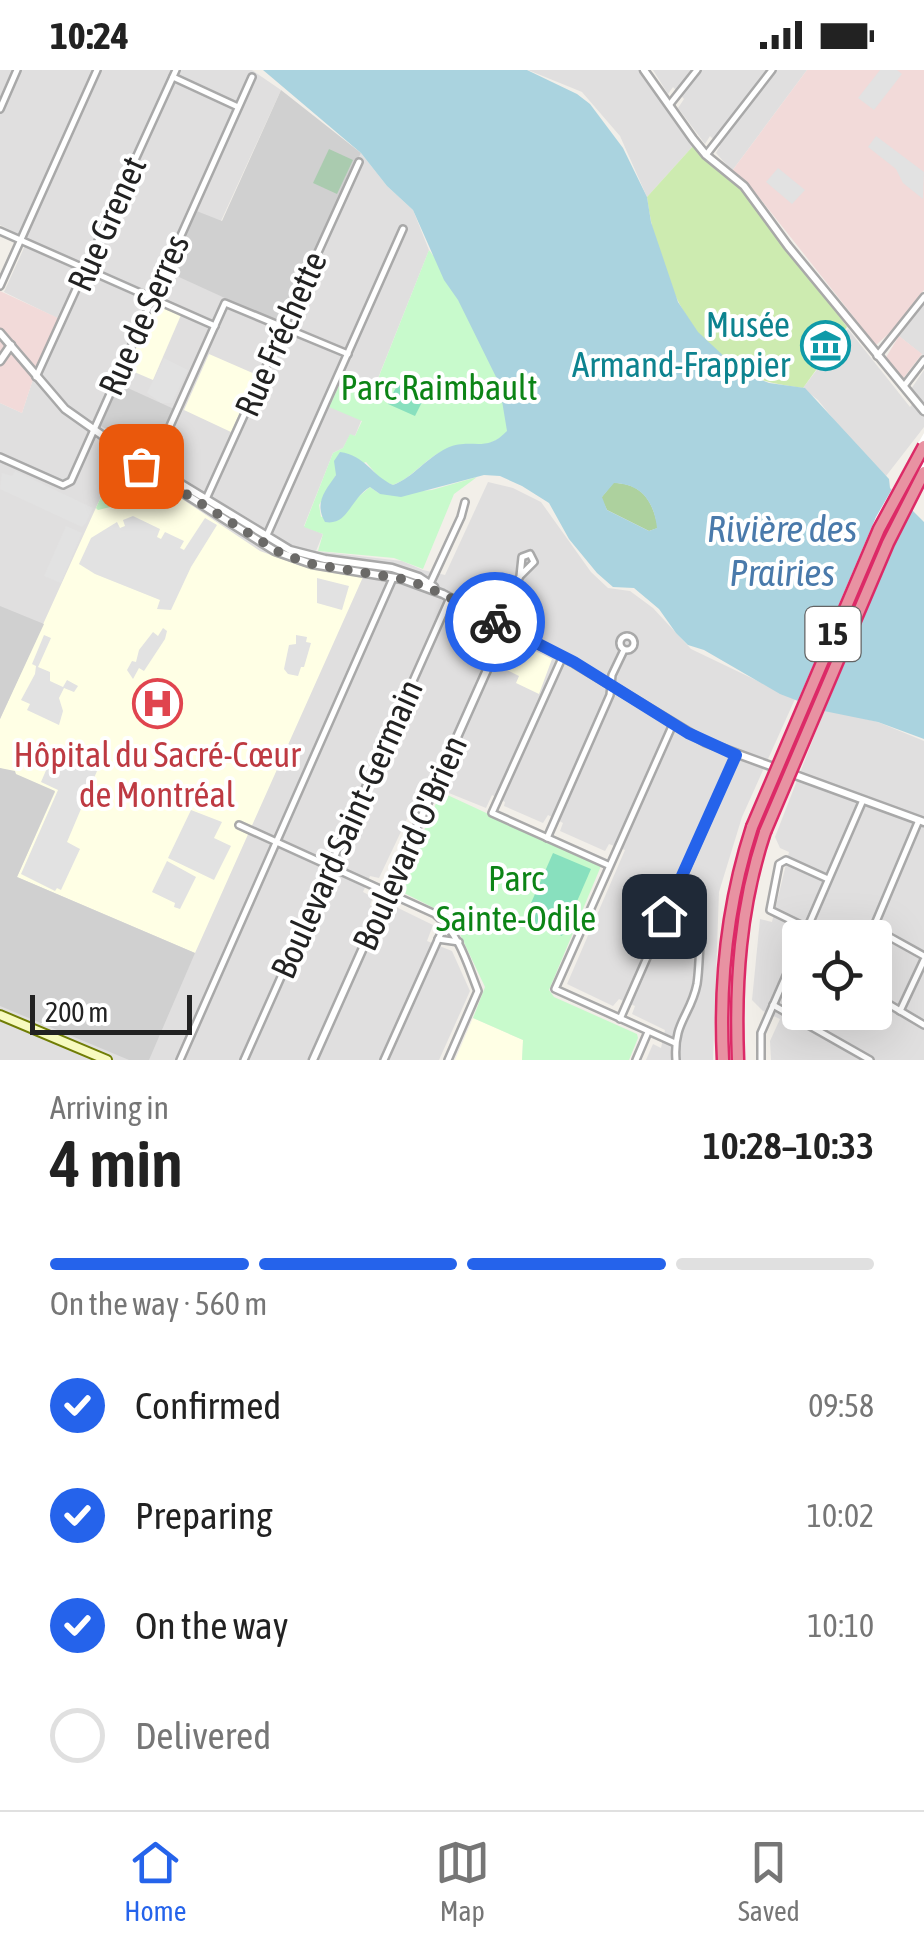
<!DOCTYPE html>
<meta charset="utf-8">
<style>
:root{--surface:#fff;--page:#f2f2f2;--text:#222;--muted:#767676;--line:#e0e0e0;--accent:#2563eb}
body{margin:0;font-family:"Asap Condensed",sans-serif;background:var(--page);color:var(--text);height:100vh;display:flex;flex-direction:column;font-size:38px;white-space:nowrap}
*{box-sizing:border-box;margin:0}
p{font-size:32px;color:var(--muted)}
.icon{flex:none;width:55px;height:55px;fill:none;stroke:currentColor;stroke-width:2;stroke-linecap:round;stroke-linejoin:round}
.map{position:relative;height:990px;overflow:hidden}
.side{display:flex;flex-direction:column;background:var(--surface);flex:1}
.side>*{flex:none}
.tools{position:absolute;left:782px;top:850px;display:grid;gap:20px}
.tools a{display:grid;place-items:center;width:110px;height:110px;border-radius:10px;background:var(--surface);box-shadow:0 10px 40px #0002;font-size:50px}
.scale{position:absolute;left:30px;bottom:25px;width:162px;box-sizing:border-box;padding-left:10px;border:5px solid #222;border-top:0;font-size:28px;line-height:35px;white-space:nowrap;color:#222;-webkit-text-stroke:8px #fff;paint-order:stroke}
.pin{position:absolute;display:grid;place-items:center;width:85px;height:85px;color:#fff;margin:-42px;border-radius:20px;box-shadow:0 5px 15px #0006}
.courier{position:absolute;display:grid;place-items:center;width:100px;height:100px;margin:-50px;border:8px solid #2563eb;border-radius:50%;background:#fff;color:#222;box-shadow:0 2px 12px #0007}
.overview em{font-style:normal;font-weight:600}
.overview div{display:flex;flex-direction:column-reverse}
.overview{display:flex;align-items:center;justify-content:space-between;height:170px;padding:0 50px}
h1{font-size:65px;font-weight:600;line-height:75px}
.bar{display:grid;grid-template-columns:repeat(4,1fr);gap:15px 10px;align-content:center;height:120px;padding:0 50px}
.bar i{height:12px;border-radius:8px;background:var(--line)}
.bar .selected{background:var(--accent)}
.bar p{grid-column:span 4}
ol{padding:0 50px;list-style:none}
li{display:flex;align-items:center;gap:30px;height:110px}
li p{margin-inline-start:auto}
li .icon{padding:10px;border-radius:50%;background:var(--accent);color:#fff;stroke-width:4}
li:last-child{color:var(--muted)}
li i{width:55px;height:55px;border:5px solid var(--line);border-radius:50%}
.status{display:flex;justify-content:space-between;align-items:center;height:70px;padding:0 50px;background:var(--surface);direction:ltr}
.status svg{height:28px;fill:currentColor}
.tab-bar{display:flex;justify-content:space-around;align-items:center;height:140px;border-top:2px solid var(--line);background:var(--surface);font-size:28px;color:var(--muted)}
.tab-bar a{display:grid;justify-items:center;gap:5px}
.tab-bar .selected{color:var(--accent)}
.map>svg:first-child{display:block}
.residential{fill:#e0dfdf;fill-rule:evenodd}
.commercial{fill:#f2dad9}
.education{fill:#ffffe5}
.religious{fill:#d0d0d0}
.grass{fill:#cdebb0}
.forest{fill:#add19e}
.cemetery{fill:#aacbaf}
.park{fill:#c8facc}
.pitch{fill:#88e0be}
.parking{fill:#e2e2e2}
.water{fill:#aad3df;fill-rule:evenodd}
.pier{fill:#fff}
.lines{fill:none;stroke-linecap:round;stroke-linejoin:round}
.minor-casing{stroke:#a9a9a9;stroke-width:10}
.tertiary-casing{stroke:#a9a9a9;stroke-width:11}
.secondary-casing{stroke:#707d05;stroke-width:12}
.motorway-casing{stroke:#dc2a67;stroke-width:15}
.minor{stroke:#fff;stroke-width:5}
.tertiary{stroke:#fff;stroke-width:6}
.secondary{stroke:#f7fabf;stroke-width:8}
.motorway{stroke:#e892a2;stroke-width:10}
.motorway-bridge-casing{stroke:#dc2a67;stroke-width:15;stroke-linecap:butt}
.motorway-bridge{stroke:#e892a2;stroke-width:10}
.done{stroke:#6b6a68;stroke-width:10;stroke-dasharray:0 18}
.route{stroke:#2563eb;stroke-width:12}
.labels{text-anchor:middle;stroke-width:8;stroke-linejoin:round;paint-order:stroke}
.shield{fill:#fff;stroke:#646464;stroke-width:2.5}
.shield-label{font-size:32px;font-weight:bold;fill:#222}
.street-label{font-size:35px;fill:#222;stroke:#fff}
.culture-label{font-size:35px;fill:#0d838f;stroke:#fff;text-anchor:end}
.park-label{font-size:35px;fill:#0c8416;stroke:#fff}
.health-label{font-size:35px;fill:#be3a42;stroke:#fff}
.water-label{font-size:38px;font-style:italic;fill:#4a7aab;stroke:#fff}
</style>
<div class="status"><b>10:24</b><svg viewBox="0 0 49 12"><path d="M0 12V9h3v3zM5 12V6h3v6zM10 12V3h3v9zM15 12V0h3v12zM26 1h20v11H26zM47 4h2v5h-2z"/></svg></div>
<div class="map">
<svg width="924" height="990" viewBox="0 0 924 990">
<rect width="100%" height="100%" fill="#f2efe9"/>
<g class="residential">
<polygon points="0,0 252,0 281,20 221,151 282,254 361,83 387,116 413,140 429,180 355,366 350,365 343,378 333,383 304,456 323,464 316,481 402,491 423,500 445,505 488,412 513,418 541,432 591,502 608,518 630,521 653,538 691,579 795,629 742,747 719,822 713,990 646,990 653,974 661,978 665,960 632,944 635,936 619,929 613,936 567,914 625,780 609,774 605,781 560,761 563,753 548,745 543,753 504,736 505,732 492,725 486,738 424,713 379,808 370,806 363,822 373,827 370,835 390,846 394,836 433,855 427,871 452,881 470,921 439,990 0,990 0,333 22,343 37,297 59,249 4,222 28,169 0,155"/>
<polygon points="528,0 644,0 694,75 647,127 620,66 582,22"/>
<polygon points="653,0 807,0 732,101 716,83 720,76 710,66 705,74 678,38 684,29 673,17 668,24"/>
<polygon points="924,234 924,286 899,266"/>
<polygon points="848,259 910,337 919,327 911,319 924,300 924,357 886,406 851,371 818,330 803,318"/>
<path d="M 829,640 L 878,652 L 924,671 L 924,990 L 771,990 L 770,971 L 780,949 L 763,941 L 752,930 L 760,849 L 772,852 L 789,782 L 780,778 L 775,767 L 824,641 ZM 800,868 L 875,868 L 875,942 L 800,942 Z"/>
</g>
<g class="commercial">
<polygon points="807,0 924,0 924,220 894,259 876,275 754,121 732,101"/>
<polygon points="0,221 60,249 37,297 22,343 0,333"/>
<polygon points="899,266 922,284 902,310 885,289"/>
</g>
<g class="education">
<polygon points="154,233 181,245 153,310 125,298"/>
<polygon points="209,284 257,305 231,362 184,340"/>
<polygon points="119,387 260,481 301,496 363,507 195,883 17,807 55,722 0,698 0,649"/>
<polygon points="510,569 552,589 539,624 516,613 519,606 497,595"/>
<polygon points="473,948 523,970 522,990 455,990"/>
</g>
<g class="religious">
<polygon points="281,20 361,83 282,254 168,202 194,140 222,151"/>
<polygon points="119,314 174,339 148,384 101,356"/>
<polygon points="0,536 44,554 0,649"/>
<polygon points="0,698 15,701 16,704 55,721 17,807 195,883 149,990 129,990 0,936"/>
</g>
<path class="grass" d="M 694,75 L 744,116 L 847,257 L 803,318 C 782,315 761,312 742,302 C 683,270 655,189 647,127 Z"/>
<path class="forest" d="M 613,413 C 643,413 653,432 658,458 L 649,461 L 607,440 L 601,428 Z"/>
<polygon class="cemetery" points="329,79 353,90 337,124 313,113"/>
<g class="park">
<path d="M 429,180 L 469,233 L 503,311 L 508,361 C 485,384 471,369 447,379 C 426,387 414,407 393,415 L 381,410 L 366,392 L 336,405 L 319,435 L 321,447 L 349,435 L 370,417 L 380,424 L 432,420 L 477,407 L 454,424 L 423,499 L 394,488 L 318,481 L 323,464 L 304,457 L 333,383 L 343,378 L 350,364 L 355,366 L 362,351 L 329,337 L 339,316 L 370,329 Z"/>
<polygon points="116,394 129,402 120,417 123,419 115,427 123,434 98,440 96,438"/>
<polygon points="441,722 601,796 549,920 554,927 637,964 638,968 629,990 522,990 523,970 473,948 485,917 459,862 446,844 398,820"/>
</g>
<g class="pitch">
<polygon points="398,313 425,326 415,346 388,334"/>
<polygon points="553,783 591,799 562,866 524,849"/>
</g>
<g class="parking">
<polygon points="880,0 897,0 902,4 874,40 858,28"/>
<polygon points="876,66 924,102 923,129 903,113 896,99 868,77"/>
<polygon points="778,98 805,120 792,134 766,112"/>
<polygon points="164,288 188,300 172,333 161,333 147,323"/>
<polygon points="15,401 93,438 86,453 82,457 0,419 2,403 12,406"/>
<polygon points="133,446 160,459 157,467 161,469 165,462 184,471 180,478 184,480 205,448 217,455 191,497 171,540 157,539 160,530 95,504 79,494 91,468 117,452 120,458 125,456 123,450"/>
<polygon points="66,456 82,463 61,513 44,506"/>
<polygon points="317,508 349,516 342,540 317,533"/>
<polygon points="163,558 167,561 165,569 144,601 139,598 133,609 127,600 132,591 136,592 139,580 153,562 158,566"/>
<polygon points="44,565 51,568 38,597 50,602 50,611 63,617 67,610 78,616 74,622 64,618 59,628 63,641 59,655 27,640 30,634 21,630 35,604 36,596 32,594"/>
<polygon points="296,565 307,567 306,572 311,573 304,597 301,597 298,606 288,604 284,599 289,575 296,574"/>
<polygon points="82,692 97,701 67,772 80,779 61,820 57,818 55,821 21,804 58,720 41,712 47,698"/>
<polygon points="191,740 222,752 214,768 231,776 214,810 168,788"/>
<polygon points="167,791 196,807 180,839 174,837 175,833 152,822"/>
</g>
<path class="water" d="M 263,0 L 527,0 L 577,24 L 590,34 L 623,78 L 647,127 L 651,152 L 678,232 L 698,262 L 741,302 L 769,313 L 805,318 L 889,409 L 890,418 L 924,452 L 924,669 L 878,652 L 824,641 L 780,624 L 704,580 L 688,575 L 676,563 L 659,539 L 634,518 L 613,517 L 597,503 L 569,469 L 549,433 L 522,416 L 500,406 L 484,405 L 401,427 L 380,424 L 370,417 C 350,429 348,456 325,452 C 314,433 325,421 336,405 L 334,391 L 340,382 C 365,385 372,406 393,415 C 414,407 426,388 447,378 C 472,367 485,384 507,361 L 499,313 L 458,230 L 444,210 L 413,140 L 387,116 L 361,83 ZM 614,413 C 642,414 654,432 657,458 L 649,461 L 607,440 L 602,427 Z"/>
<polygon class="pier" points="924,363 924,416 899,464 772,765 745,755 876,447"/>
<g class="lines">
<defs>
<g id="minor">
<polyline points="173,7 238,37"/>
<polyline points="670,34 697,0"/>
<polyline points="0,39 17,0"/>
<polyline points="706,85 772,0"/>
<polyline points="0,161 215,256"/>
<polyline points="0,216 97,0"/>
<polyline points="877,286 924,227"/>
<polyline points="36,307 176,0"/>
<polyline points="904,316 924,290"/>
<polyline points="0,387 63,415 71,411 252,7"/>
<polyline points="152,396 225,233 348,284"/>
<polyline points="206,429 359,92"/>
<polyline points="267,465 403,159"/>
<polyline points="429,516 461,447 465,432"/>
<polyline points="502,555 502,545 520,506 522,487 530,484 534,492 520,506"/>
<circle cx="627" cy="573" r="7"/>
<polyline points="563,586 492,743 608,795"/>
<polyline points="673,654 555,919 675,973"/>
<polyline points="919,750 875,854 879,861 924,886"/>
<path d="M 239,755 L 435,844 C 459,863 467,893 478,921 L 448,990"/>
<polyline points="547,768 610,625 612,605 624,580"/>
<path d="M 661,852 L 700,874 C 699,887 699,901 697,914 C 691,945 673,952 676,990"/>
<polyline points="807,858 770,840 779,794 786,790 828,809"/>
<polyline points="803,868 863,730"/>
<polyline points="438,869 459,872"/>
<polyline points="875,926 924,955"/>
<polyline points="773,935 870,990"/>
<polyline points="900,941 924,890"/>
<polyline points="620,949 736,685"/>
<polyline points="180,990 393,508"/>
<polyline points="244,990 450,528"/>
<polyline points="384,990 446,852"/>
<polyline points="636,990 648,962"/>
<polyline points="761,990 761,963 800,874"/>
</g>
<g id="tertiary">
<polyline points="644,0 693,69 706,85 744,116 788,176 924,341"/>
<polyline points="0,263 65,339 116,375"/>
<polyline points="0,291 11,275"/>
<polyline points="112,373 141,396 275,481 312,494 402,509 443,524 574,593 705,672 924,752"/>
<polyline points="127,381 290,480 325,489 392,498 419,507 434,517"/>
<polyline points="313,990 503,564 502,557"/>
</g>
<polyline id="secondary" points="0,945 107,990"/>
<g id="motorway">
<path d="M 723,990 C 719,910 727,834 752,757"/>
<path d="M 738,990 C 735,912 740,837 765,762"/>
</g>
</defs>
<use href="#minor" class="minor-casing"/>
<use href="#tertiary" class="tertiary-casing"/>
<use href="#secondary" class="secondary-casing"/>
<use href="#motorway" class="motorway-casing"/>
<use href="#minor" class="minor"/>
<use href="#tertiary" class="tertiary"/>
<use href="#secondary" class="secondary"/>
<use href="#motorway" class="motorway"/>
<defs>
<g id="motorway-bridge">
<polyline points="752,757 879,459 924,376"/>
<polyline points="765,762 888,473 924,402"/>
</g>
</defs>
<use href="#motorway-bridge" class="motorway-bridge-casing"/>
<use href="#motorway-bridge" class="motorway-bridge"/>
</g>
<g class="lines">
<polyline class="done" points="141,396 282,484 312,494 408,510 443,524 495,552"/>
<polyline class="route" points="495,552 574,592 688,663 736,685 664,846"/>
</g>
<defs>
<symbol id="museum-ring" viewBox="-11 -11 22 22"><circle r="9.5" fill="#fff" stroke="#0f9aa8" stroke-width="1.5"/><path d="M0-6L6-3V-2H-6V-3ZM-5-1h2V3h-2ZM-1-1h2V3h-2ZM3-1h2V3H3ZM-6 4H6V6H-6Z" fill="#0f9aa8"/></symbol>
<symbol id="hospital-ring" viewBox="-11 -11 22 22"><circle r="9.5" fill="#fff" stroke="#e0444e" stroke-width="1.5"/><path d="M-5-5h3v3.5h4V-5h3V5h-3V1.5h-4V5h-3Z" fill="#e0444e"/></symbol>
</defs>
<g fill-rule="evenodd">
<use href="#museum-ring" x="798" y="248" width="55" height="55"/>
<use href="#hospital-ring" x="130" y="606" width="55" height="55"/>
</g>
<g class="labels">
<rect class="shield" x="805.5" y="537" width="55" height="54" rx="8"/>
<g class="shield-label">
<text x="833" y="575">15</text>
</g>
<g class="street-label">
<text transform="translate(107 154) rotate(-66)" y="12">Rue Grenet</text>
<text transform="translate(144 245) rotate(-66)" y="12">Rue de Serres</text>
<text transform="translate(281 264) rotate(-66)" y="12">Rue Fréchette</text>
<text transform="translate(347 759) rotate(-66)" y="12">Boulevard Saint-Germain</text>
<text transform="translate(410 773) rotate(-66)" y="12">Boulevard O'Brien</text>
</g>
<g class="culture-label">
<text x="790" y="267">Musée<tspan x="790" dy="40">Armand-Frappier</tspan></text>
</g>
<g class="park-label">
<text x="439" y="330">Parc Raimbault</text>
<text x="516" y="821">Parc<tspan x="516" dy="40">Sainte-Odile</tspan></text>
</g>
<g class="health-label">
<text x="157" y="697">Hôpital du Sacré-Cœur<tspan x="157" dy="40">de Montréal</tspan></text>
</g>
<g class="water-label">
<text x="782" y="472">Rivière des<tspan x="782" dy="44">Prairies</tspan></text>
</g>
</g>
</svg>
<div class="tools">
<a><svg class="icon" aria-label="locate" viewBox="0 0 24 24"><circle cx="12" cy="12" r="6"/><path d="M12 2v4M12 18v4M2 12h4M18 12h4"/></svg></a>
</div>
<div class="scale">200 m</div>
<div class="pin" style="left:141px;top:396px;background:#ea580c"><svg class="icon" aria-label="bag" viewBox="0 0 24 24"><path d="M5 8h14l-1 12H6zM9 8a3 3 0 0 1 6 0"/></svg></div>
<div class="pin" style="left:664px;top:846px;background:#1f2937"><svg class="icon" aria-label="home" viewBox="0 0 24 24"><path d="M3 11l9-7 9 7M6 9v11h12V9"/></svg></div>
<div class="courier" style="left:495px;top:552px"><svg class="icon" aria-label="bike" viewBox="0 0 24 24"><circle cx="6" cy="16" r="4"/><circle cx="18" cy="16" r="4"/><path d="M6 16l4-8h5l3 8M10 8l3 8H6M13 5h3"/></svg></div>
</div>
<section class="side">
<div class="overview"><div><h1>4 min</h1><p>Arriving in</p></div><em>10:28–10:33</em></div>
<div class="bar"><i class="selected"></i><i class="selected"></i><i class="selected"></i><i></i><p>On the way · 560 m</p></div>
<ol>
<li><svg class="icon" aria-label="check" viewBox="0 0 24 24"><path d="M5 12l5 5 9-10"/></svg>Confirmed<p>09:58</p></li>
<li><svg class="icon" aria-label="check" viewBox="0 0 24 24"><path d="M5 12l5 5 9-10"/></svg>Preparing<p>10:02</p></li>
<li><svg class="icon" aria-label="check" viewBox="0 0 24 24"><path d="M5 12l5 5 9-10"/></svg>On the way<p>10:10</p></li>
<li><i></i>Delivered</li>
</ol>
</section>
<nav class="tab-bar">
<a class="selected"><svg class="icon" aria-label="home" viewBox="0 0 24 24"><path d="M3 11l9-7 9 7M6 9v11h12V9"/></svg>Home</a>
<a><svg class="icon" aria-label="map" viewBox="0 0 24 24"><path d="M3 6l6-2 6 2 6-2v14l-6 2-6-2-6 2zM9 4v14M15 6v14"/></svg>Map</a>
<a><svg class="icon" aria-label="saved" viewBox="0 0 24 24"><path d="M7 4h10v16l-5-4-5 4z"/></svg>Saved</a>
</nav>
